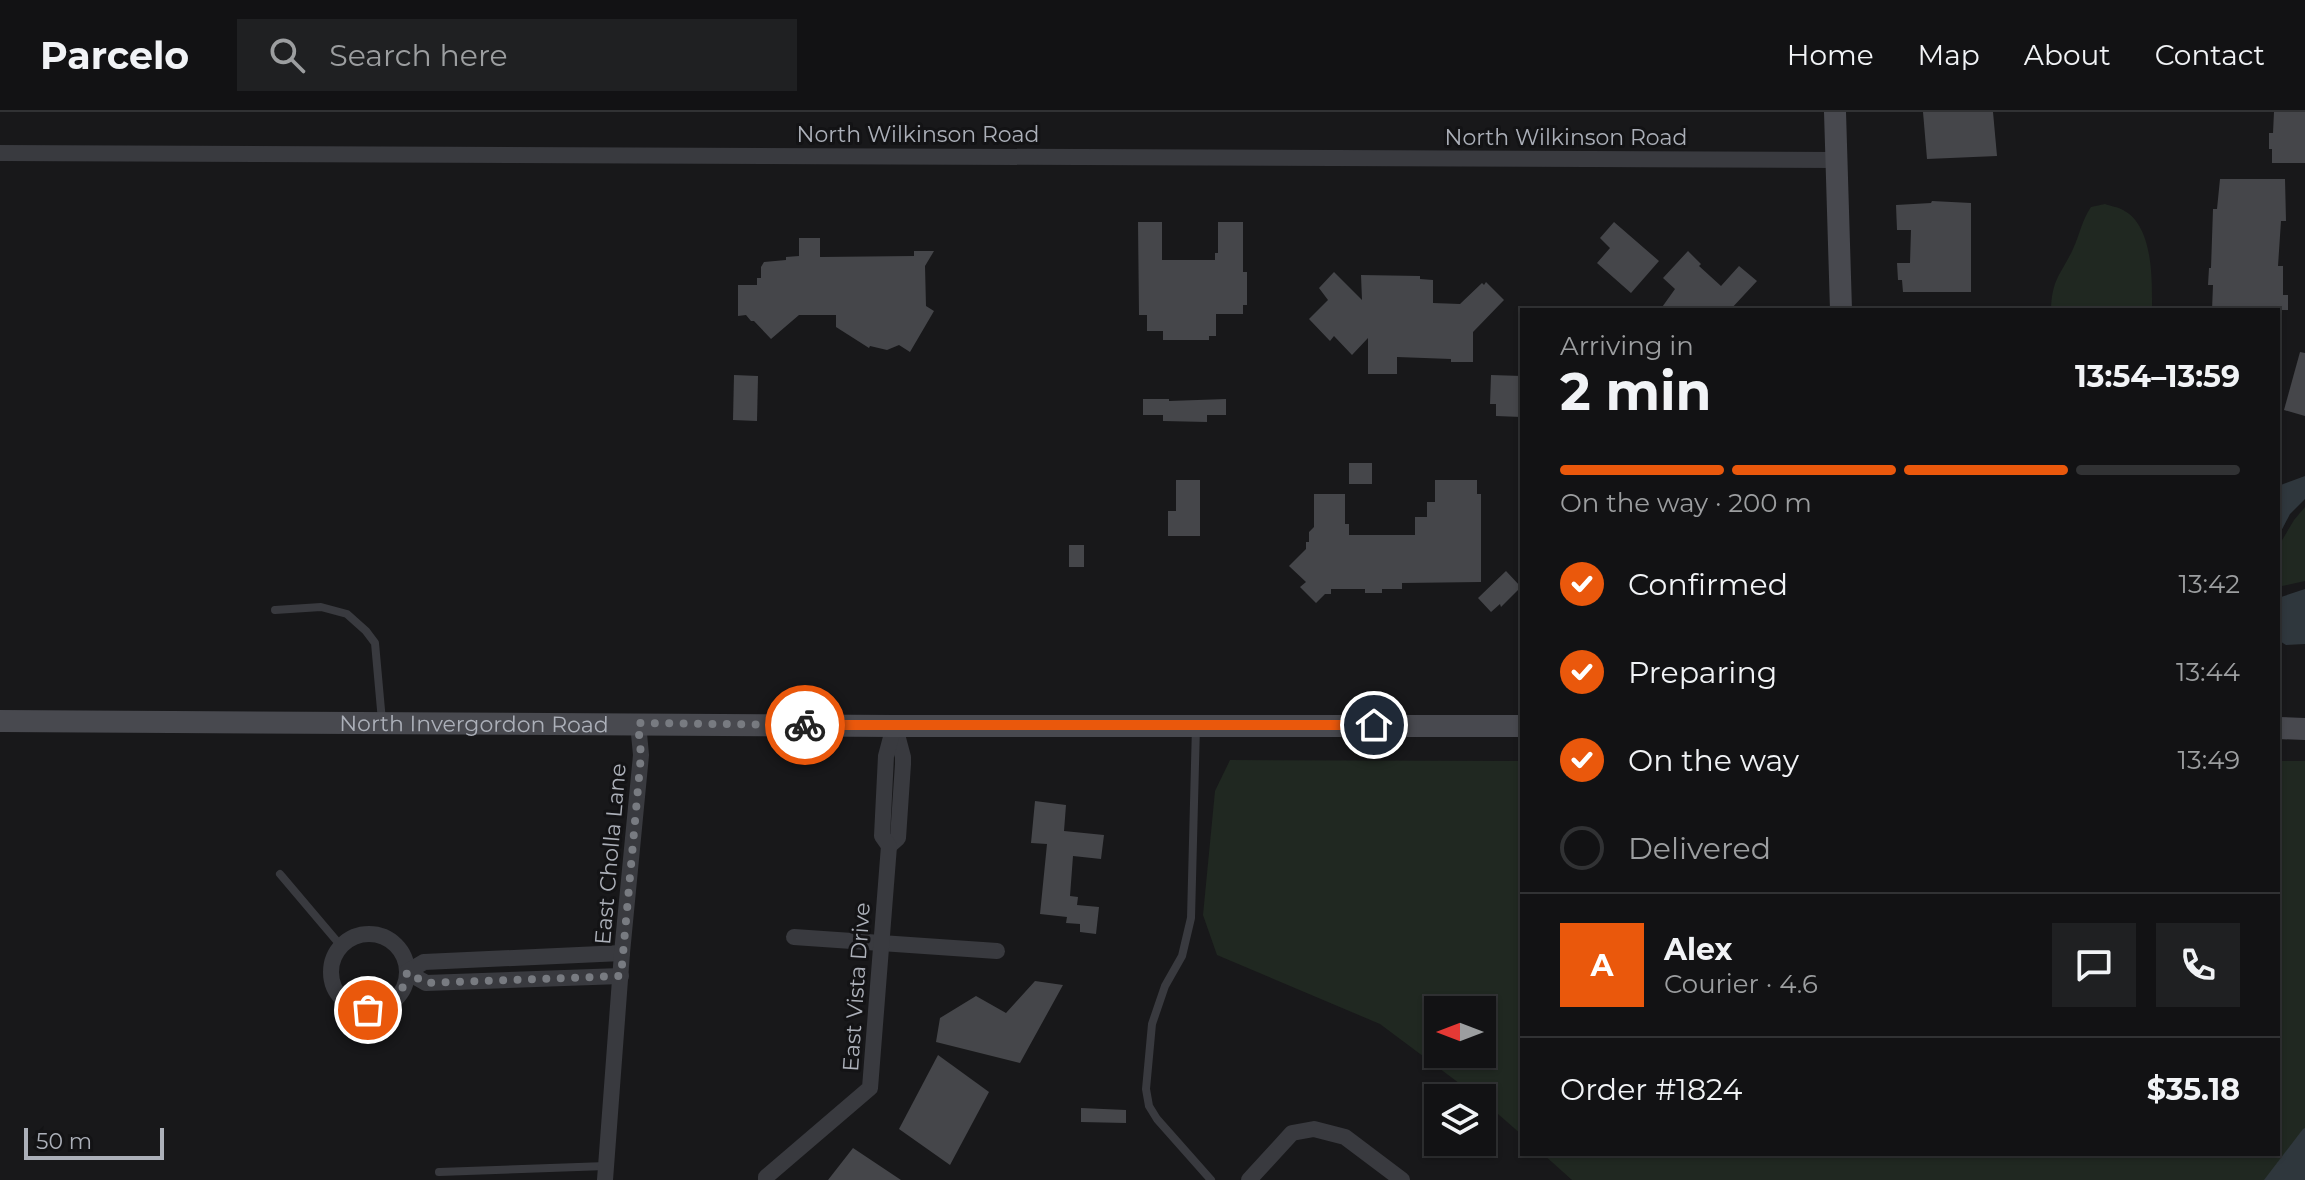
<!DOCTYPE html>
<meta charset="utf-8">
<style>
:root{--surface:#121214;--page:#1f2022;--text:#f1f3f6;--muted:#9c9ea0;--line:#313234;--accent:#ea580c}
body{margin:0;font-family:Montserrat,sans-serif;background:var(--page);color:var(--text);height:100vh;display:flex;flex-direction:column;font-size:30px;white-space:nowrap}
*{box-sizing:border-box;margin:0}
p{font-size:26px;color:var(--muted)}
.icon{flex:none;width:44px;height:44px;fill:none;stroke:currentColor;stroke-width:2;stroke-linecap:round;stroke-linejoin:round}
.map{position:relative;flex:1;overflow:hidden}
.panel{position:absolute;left:1520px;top:196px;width:760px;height:848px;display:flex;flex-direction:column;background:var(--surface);border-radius:0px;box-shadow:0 2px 6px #0004,0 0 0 2px var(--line)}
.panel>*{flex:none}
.needle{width:52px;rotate:270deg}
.tools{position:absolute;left:1424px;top:884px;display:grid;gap:16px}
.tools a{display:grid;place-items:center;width:72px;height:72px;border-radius:0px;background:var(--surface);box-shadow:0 2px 6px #0004,0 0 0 2px var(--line);font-size:40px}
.scale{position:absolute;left:24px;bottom:20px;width:140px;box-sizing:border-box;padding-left:8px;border:4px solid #acb0b9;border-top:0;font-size:22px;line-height:28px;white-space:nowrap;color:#acb0b9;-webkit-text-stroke:6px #131315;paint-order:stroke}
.pin{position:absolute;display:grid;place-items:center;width:68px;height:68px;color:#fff;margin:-34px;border:4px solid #fff;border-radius:50%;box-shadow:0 2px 8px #0007}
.courier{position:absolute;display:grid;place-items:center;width:80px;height:80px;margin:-40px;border:6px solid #ea580c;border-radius:50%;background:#fff;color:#222;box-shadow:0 2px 10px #0007}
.overview em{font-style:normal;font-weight:700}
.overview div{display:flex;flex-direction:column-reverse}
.overview{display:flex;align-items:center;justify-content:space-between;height:136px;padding:0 40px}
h1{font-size:52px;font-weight:700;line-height:60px}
.bar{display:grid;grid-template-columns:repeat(4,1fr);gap:12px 8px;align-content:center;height:96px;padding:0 40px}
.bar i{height:10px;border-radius:6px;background:var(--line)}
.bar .active{background:var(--accent)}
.bar p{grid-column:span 4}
.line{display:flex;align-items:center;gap:20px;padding:0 40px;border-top:2px solid var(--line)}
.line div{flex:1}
.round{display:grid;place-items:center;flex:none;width:84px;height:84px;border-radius:0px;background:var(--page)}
ol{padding:0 40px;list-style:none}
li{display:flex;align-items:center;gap:24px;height:88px}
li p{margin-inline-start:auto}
li .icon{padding:8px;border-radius:50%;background:var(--accent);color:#fff;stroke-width:4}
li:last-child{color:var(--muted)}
li i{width:44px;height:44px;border:4px solid var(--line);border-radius:50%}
header{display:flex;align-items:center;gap:48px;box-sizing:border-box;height:112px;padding:0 40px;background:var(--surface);border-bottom:2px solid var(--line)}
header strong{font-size:38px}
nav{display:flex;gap:44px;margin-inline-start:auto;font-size:28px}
.search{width:560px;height:72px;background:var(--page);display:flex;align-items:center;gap:20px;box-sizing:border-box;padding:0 28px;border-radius:0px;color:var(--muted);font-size:30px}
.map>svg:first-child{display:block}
.green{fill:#202821;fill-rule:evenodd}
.water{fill:#2f373d}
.building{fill:#45464a}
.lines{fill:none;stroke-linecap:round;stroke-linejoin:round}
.lane{stroke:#393a3f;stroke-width:8}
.street{stroke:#393a3f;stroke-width:16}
.secondary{stroke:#48494f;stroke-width:22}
.done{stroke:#787b81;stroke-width:8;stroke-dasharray:0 14.4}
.route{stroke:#ea580c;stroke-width:10}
.labels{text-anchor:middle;stroke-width:6;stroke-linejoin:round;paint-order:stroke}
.street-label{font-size:22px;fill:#acb0b9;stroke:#131315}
</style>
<header>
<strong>Parcelo</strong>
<div class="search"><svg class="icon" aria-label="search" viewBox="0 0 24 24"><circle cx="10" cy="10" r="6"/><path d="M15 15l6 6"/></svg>Search here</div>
<nav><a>Home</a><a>Map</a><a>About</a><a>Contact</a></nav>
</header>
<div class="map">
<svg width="2305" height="1068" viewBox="0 0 2305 1068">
<rect width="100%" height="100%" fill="#18181a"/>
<g class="green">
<path d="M 2105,92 C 2110,94 2118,95 2123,98 C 2154,114 2152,169 2152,198 L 2051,198 C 2052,166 2061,163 2073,137 C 2080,122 2082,108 2091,95 Z"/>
<polygon points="2305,395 2305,469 2278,475 2278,435 2294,408"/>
<path d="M 1230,648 L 1522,649 L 1522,1023 L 1482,988 L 1482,986 L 1479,986 L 1380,912 L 1217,843 L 1203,803 L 1215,679 ZM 1438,898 L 1482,898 L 1482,942 L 1438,942 Z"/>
<polygon points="2278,649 2305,649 2305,1068 1572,1068 1543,1042 2278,1042"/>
</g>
<g class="water">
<polygon points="2305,364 2305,387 2290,402 2278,425 2278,374"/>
<polygon points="2305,477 2305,532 2286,533 2278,528 2278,486"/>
<polygon points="2305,1016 2305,1068 2264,1068 2303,1017"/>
</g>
<g class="building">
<polygon points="1923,0 1993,0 1997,44 1927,47"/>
<polygon points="2274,0 2305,0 2305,51 2272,51 2272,37 2269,37 2269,21 2273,21"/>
<polygon points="2220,67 2285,67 2286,109 2281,109 2278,154 2283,154 2283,183 2288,183 2288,198 2212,198 2213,173 2208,173 2209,156 2211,156 2213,97 2217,97"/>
<polygon points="1932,89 1971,91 1971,180 1903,180 1902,168 1898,168 1897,151 1910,151 1911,118 1897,118 1896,93 1931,91"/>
<polygon points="1138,110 1162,110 1162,148 1215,148 1215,141 1218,141 1218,110 1243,110 1243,160 1247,160 1247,193 1243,193 1243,202 1216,202 1216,224 1209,224 1209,228 1163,228 1163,219 1147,219 1147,203 1139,203"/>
<polygon points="1614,110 1659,149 1631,181 1597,151 1610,136 1600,126"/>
<polygon points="799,126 820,126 820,145 914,144 914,139 934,139 925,154 926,194 934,199 910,240 899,233 887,238 870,234 869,236 836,215 836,203 799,203 771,227 754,209 751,209 746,203 738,204 738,173 757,173 757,166 761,166 761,155 764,150 786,148 786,145 799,144"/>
<polygon points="1688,139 1701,152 1699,154 1721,174 1739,154 1757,169 1730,198 1660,198 1675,177 1663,166"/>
<polygon points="1334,160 1362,188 1361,163 1420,164 1420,167 1433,168 1433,191 1460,192 1482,171 1484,173 1486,170 1504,188 1473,220 1473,250 1451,250 1451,247 1397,245 1397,262 1368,262 1368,226 1352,243 1334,224 1330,229 1309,207 1328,188 1319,176"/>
<polygon points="2300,240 2305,241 2305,304 2284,298"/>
<polygon points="734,263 758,264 757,309 733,308"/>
<polygon points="1491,263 1522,264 1521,305 1496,304 1496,292 1490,292"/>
<polygon points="1143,287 1169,287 1169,289 1226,287 1226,303 1207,303 1207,310 1163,309 1163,303 1143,303"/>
<rect x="1349" y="351" width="23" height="21"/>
<polygon points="1176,368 1200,368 1200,424 1168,424 1168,399 1176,399"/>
<polygon points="1435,368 1477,368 1477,382 1481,382 1481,470 1402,471 1402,477 1382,477 1382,481 1365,481 1365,477 1331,477 1331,482 1325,482 1316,491 1300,475 1306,470 1289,454 1306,437 1306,430 1309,430 1309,420 1314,415 1314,382 1345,382 1345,412 1349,412 1349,423 1415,423 1415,405 1427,405 1427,390 1435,390"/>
<rect x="1069" y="433" width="15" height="22"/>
<polygon points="1506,459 1521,475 1501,495 1500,492 1491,500 1478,486"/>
<polygon points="1035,689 1066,693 1064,719 1104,723 1101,747 1073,744 1070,784 1078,785 1077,793 1099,795 1096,822 1080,820 1080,812 1066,811 1067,805 1040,802 1047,732 1031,731"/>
<polygon points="1035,869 1063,873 1020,951 936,930 940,906 976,884 1006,901"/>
<polygon points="938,943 989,980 950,1053 899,1017"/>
<polygon points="1081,996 1126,998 1126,1011 1081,1010"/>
<polygon points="853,1036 901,1068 828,1068"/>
</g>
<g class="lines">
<g class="lane">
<polyline points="275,498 321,495 347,502 366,519 375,531 382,609"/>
<polyline points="1196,614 1191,806 1182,844 1165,874 1152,912 1146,977 1149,994 1157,1007 1211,1068"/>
<polyline points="280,762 341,834"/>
<polyline points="439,1060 606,1054"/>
</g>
<g class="street">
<polyline points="0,41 1836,48"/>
<polyline points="889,734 898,726 903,652 903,645 895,615"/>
<circle cx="369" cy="860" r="38"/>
<polyline points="794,825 997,839"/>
<polyline points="621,864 426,871 407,860 424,850 622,841"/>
<polyline points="605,1068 622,841 641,643 638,611"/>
<polyline points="766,1068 766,1065 870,976 889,734 882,724 886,644 894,614"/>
<polyline points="1249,1068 1292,1021 1314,1017 1345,1025 1402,1068"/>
</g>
<g class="secondary">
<polyline points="1835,0 1841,198"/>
<path id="s1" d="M 0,609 L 894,614 L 1522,614"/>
<polyline points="2278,616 2305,617"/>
</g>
</g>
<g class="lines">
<path class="done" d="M 368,898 C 391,895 404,882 407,860 L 426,871 L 621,864 L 641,643 L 638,611 L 805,613"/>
<polyline class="route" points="805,613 1374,613"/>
</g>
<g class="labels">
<g class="street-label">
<text x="918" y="30">North Wilkinson Road</text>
<text x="1566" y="33">North Wilkinson Road</text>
<text dy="8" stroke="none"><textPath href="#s1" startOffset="474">North Invergordon Road</textPath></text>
<text transform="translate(610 742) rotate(-85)" y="8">East Cholla Lane</text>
<text transform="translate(856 875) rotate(-86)" y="8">East Vista Drive</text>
</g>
</g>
</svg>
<div class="tools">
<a><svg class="needle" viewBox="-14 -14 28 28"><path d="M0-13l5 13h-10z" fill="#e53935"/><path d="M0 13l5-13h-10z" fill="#9c9ea0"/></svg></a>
<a><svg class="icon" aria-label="layers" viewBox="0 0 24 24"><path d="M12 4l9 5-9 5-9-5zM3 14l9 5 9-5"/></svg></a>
</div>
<div class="scale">50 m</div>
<div class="pin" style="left:368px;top:898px;background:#ea580c"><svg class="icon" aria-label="bag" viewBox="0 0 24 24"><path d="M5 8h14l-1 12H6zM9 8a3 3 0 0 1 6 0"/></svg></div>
<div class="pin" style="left:1374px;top:613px;background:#1f2937"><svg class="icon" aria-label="home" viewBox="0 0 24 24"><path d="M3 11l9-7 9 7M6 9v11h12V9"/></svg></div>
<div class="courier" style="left:805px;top:613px"><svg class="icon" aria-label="bike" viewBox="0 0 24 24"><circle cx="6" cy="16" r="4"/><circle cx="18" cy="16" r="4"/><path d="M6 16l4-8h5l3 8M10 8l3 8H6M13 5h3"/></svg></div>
<section class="panel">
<div class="overview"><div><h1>2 min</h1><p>Arriving in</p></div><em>13:54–13:59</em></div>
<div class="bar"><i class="active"></i><i class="active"></i><i class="active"></i><i></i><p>On the way · 200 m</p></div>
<ol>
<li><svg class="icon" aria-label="check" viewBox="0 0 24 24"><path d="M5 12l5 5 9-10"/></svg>Confirmed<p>13:42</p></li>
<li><svg class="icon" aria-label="check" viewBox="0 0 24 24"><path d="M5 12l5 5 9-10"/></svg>Preparing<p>13:44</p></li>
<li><svg class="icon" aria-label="check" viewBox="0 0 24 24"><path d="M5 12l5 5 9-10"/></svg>On the way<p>13:49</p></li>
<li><i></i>Delivered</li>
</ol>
<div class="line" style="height:144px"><b class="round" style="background:var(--accent);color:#fff">A</b><div><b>Alex</b><p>Courier · 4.6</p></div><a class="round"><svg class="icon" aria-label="chat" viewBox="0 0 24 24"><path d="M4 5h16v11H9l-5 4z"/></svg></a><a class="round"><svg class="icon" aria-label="phone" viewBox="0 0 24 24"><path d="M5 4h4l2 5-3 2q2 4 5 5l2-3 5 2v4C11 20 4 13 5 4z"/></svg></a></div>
<div class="line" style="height:104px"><div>Order #1824</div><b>$35.18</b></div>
</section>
</div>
